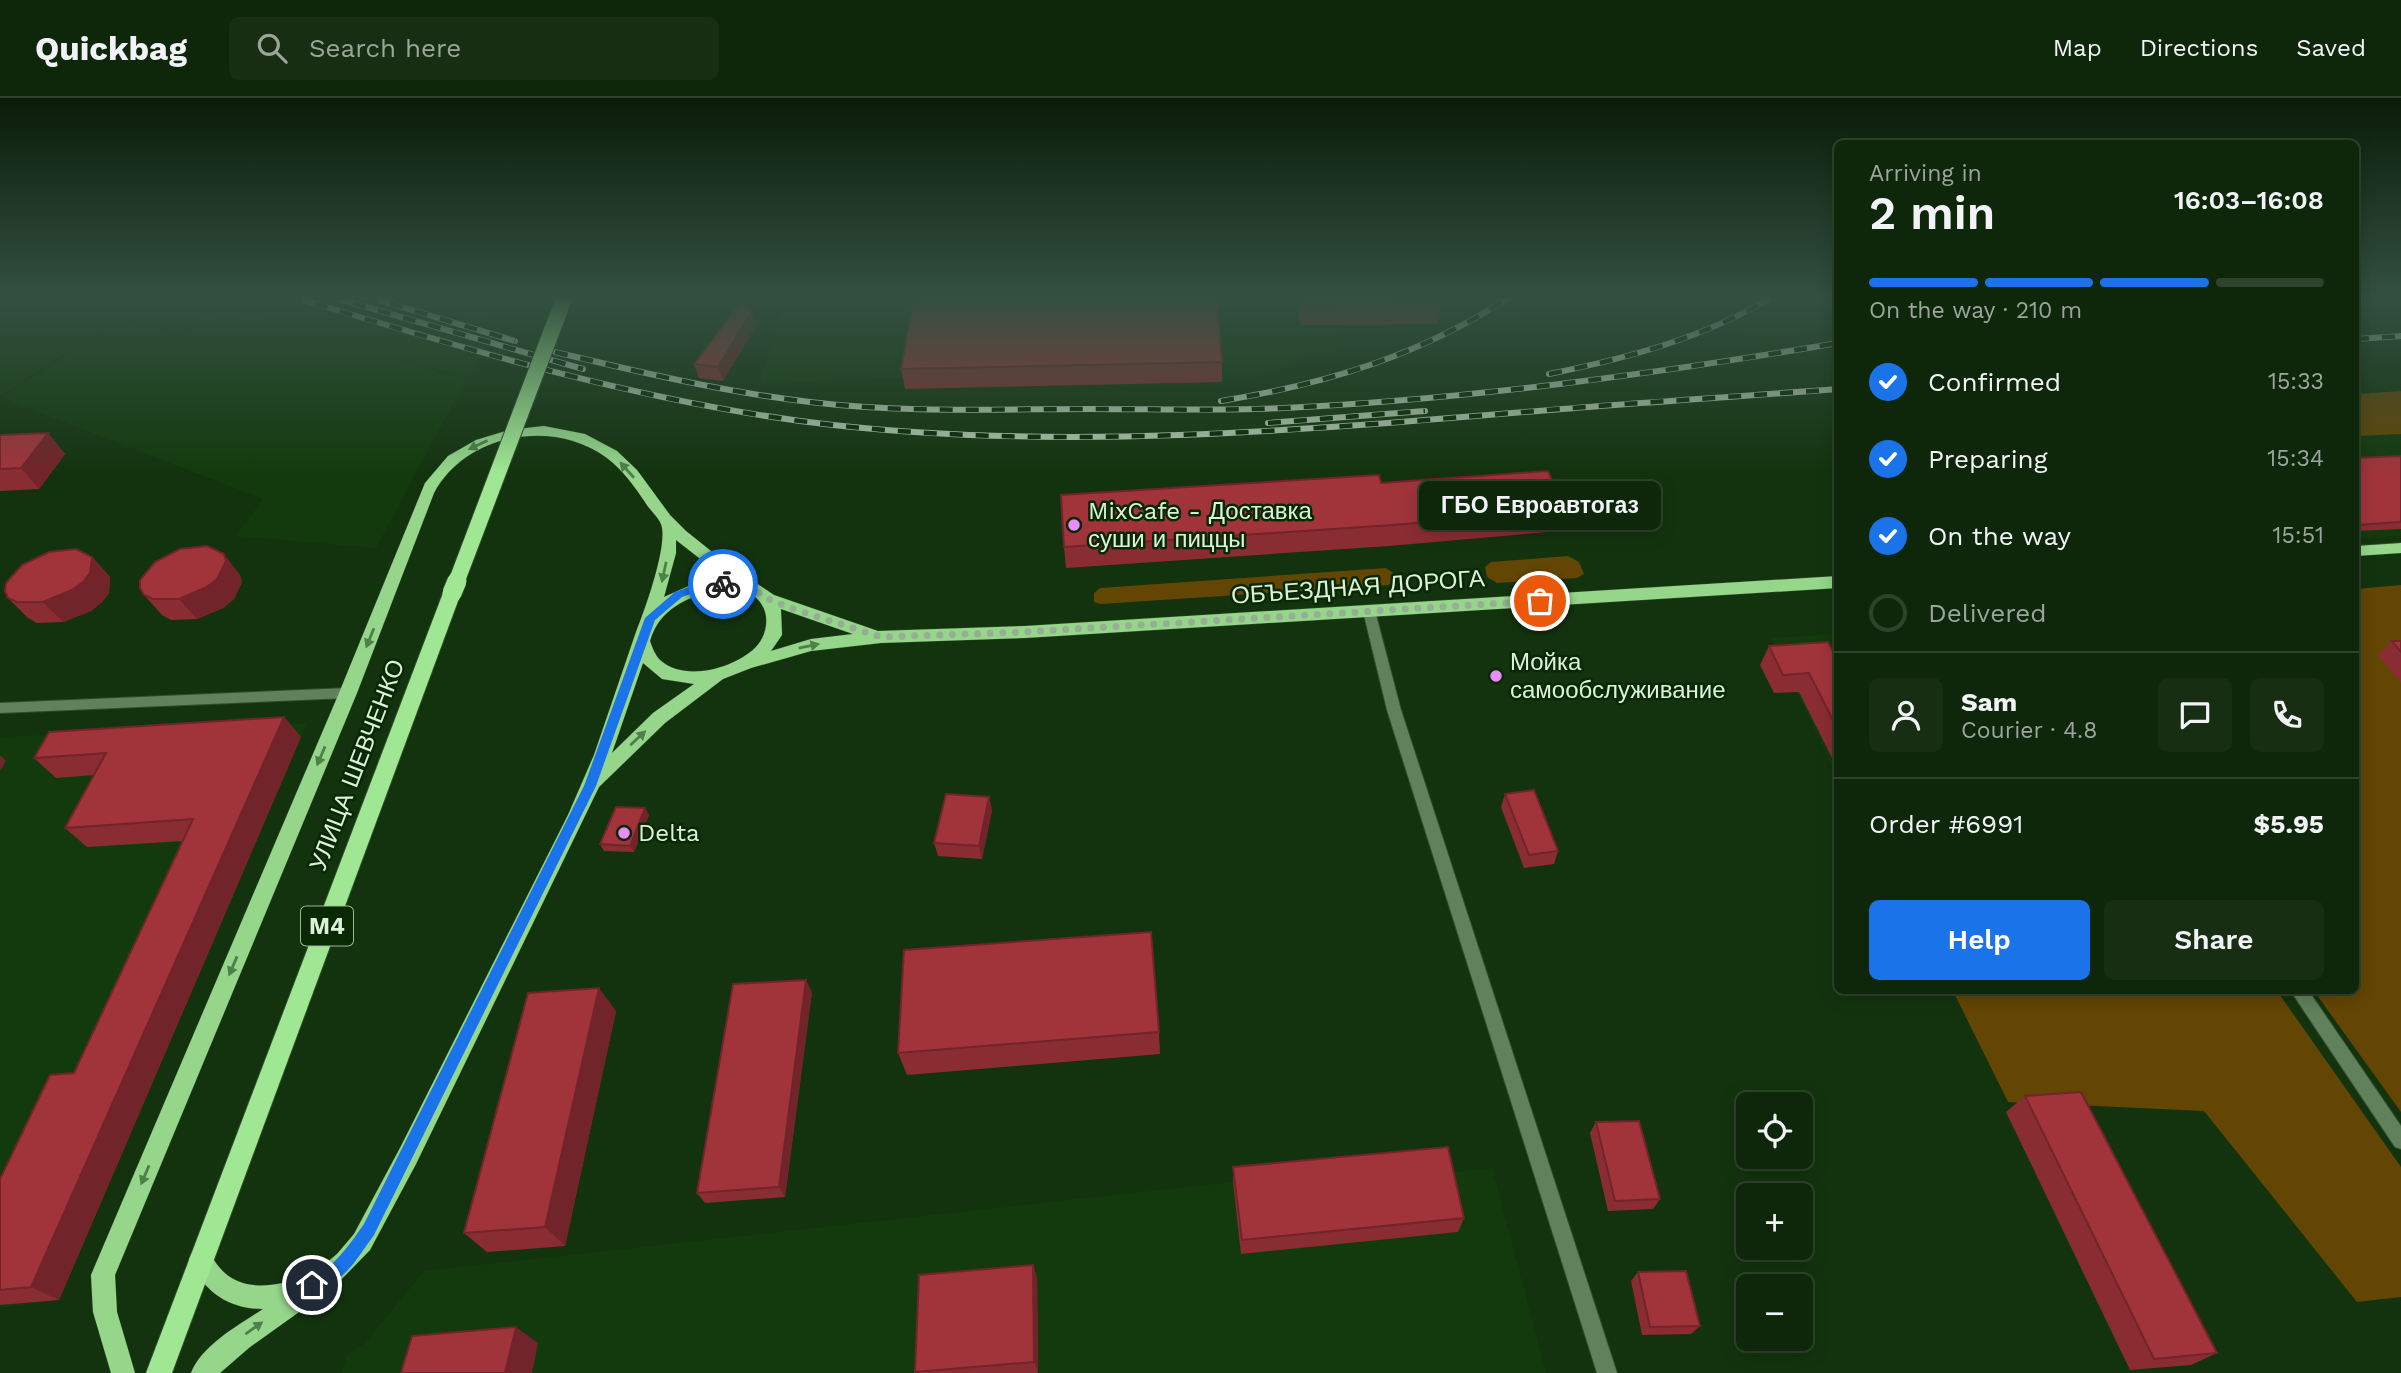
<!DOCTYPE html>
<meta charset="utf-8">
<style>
:root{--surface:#0e260a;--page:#172e13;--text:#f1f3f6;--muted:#9ba59c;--line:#2e432b;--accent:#1a73e8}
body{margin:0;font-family:"Work Sans",sans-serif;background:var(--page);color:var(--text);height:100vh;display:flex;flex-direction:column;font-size:26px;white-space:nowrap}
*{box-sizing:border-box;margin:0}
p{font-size:23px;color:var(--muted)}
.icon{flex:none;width:38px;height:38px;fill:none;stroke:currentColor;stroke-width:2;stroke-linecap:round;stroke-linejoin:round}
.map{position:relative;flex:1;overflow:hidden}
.sheet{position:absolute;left:1834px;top:42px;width:525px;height:854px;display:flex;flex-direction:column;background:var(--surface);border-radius:10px;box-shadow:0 4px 18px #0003,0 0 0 2px var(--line)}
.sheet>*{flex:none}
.buttons{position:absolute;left:1736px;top:994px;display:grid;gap:14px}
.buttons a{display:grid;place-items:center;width:77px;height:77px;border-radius:10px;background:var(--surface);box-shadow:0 4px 18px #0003,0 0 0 2px var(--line);font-size:35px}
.pin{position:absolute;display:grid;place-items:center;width:60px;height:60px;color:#fff;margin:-30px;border:4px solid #fff;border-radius:50%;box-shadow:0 2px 7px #0007}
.courier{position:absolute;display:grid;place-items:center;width:70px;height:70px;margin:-35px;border:5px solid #1a73e8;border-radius:50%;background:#fff;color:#222;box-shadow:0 2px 9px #0007}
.bubble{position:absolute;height:49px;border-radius:10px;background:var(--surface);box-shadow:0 4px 18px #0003,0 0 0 2px var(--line);font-size:23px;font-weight:600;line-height:49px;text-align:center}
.head em{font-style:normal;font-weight:600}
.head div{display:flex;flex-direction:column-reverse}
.head{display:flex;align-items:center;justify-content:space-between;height:119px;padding:0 35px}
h1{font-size:46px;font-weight:600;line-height:52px}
.bar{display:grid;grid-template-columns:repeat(4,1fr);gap:10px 7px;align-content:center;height:84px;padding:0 35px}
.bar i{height:9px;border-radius:5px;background:var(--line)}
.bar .on{background:var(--accent)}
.bar p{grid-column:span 4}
.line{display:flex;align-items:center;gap:18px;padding:0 35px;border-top:2px solid var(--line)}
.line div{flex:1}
.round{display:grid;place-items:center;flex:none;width:74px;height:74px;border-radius:10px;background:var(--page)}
ol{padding:0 35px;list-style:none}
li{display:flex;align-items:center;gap:21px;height:77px}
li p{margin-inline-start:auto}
li .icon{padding:7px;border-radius:50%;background:var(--accent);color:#fff;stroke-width:4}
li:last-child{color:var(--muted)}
li i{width:38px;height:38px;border:4px solid var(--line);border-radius:50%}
.action{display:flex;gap:14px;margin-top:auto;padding:14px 35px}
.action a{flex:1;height:80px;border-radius:10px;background:var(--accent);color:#fff;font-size:28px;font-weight:600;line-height:80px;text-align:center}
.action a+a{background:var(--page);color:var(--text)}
header{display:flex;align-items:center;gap:42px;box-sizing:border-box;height:98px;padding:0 35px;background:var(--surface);border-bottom:2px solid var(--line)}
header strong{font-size:33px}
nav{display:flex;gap:38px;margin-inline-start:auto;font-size:24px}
.search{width:490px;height:63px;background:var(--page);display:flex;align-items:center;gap:18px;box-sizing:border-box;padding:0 24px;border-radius:10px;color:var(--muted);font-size:26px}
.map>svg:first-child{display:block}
.built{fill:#133a0d}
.green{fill:#634604}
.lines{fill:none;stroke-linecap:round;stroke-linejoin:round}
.minor-casing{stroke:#2f4e2b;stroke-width:2}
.primary-casing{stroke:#2f4e2b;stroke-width:1}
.trunk-casing{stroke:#2f4e2b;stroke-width:2}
.minor{fill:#61805c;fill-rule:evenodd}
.primary{fill:#95d68b;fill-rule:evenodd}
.trunk{fill:#a0e794;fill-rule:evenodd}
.rail-casing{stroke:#b2c9af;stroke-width:6}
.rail{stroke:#082904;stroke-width:4.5;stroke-dasharray:13;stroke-linecap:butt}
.trunk-bridge-far1-casing{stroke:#2f4e2b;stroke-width:18;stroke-linecap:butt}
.trunk-bridge-casing{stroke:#2f4e2b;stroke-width:21;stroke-linecap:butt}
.trunk-bridge-far1{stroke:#a0e794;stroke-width:16}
.trunk-bridge{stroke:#a0e794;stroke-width:19}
.wall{fill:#8a2d33}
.shaded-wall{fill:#712429}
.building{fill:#a1343b;stroke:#712429;stroke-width:2}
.oneway{fill:#4e8048}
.route{fill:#1a73e8}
.done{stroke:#96ae93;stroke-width:7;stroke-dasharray:0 12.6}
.poi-dot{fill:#ea8dfc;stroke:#082904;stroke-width:2.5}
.labels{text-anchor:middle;stroke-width:5;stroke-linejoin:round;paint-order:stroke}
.shield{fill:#082904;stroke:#9db59a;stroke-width:2}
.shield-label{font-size:23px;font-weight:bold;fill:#ddf1da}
.poi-label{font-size:24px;fill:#ddf1da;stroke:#082904;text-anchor:start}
.street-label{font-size:24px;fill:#ddf1da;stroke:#082904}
</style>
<header>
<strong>Quickbag</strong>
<div class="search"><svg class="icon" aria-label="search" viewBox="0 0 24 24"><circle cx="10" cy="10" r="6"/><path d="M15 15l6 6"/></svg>Search here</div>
<nav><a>Map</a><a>Directions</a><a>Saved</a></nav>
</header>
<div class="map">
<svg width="2401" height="1275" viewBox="0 0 2401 1275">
<rect width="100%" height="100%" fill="#13330e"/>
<g class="built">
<polygon points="0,198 367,198 489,239 469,281 376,254 466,282 376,450 236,438 263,401 2,300 120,221 180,236 222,207 341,242 222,204 180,233 121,219 0,298"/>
<polygon points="404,198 512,198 479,223"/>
<polygon points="644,198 679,198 672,215 636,214"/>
<polygon points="786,198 1536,198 1515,232 1470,231 1458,239 1444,230 1342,228 1344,245 1251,282 905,291 906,280 759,286"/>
<polygon points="1696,198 1837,198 1837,225 1762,248 1712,214 1717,212"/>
<polygon points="2401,326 2401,438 2356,441 2356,327"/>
<polygon points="1837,536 1837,678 1771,540"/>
<polygon points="307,625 59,1202 0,1210 0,639"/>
<polygon points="1442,1065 1445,1075 1492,1070 1546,1275 342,1275 347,1257 366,1244 424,1173 1233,1084"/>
</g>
<g class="green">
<polygon points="2401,293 2401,336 2356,338 2356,296"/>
<polygon points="1568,458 1579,464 1584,476 1577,480 1497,485 1487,479 1485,469 1491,464"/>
<polygon points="1386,470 1393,475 1395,483 1388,487 1100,506 1094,504 1094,495 1100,490"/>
<polygon points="2401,487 2401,1014 2314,893 2356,892 2356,491"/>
<polygon points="1953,893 2277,893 2401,1069 2401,1199 2357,1204 2204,1013 2008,1004"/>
</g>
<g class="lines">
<defs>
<g id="minor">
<polygon points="1369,508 1375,513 1401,612 1617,1275 1597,1275 1387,612 1363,513"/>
<polygon points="348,590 355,595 348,600 0,615 0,605"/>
<polygon points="2290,892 2308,892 2401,1028 2401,1051 2395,1049"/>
</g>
<g id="primary">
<path d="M 544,328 L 585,336 L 617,353 L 637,372 L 670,417 L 686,433 L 726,465 L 774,497 L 878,533 L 1025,528 L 1838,478 L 1838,490 L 1025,540 L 881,545 L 811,553 L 751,570 L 723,581 L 665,625 L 599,689 L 416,1066 L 370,1152 L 334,1189 L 250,1249 L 220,1275 L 191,1275 C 202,1247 239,1227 263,1211 C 228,1211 203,1193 189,1161 L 193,1153 L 201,1149 C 212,1154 212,1161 219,1169 C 240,1195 276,1189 303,1179 L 307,1181 L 337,1156 L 354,1136 L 400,1050 L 568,717 L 594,657 L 636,534 C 644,514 669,446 661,426 C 658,419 649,411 645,404 C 634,388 623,372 607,360 C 554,320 466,335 434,395 L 357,595 L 115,1177 L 117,1214 L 135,1275 L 111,1275 L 93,1214 L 91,1177 L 339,595 L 425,385 L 448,358 L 476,342 L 509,332 ZM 676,442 L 726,481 L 691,487 L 664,499 L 676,455 ZM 717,492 C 728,492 740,490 749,495 C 771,506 771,534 755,550 C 733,571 684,584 660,562 C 655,557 652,549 650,543 C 659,511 687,499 717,492 ZM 781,511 L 853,536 L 811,541 L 771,553 L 782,537 ZM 643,565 L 662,581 L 694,586 L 653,615 L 612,655 Z"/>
<polygon points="2401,445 2401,455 2356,458 2356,448"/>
</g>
<polygon id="trunk" points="452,489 458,491 461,495 172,1275 146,1275 443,495 446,491"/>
</defs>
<use href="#minor" class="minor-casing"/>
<use href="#primary" class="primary-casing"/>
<use href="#trunk" class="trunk-casing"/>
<use href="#minor" class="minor"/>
<use href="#primary" class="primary"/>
<use href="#trunk" class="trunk"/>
<defs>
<g id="rail">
<path d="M 290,198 C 468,252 647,306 833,327 C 1063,352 1295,333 1524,314 C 1629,305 1733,299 1838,291"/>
<polyline points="328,198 583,271"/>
<polyline points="365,198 515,243"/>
<polyline points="2356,241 2401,238"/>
<path d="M 555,254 C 639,274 724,294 810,304 C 902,315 996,311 1089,311 C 1154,311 1219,313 1284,310 C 1470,301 1654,276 1838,245"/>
<path d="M 1549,276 C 1628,260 1704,240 1774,198"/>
<path d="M 1221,303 C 1326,286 1422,257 1511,198"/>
<polyline points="1268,325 1425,313"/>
</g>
</defs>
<use href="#rail" class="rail-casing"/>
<use href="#rail" class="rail"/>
<defs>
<polyline id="trunk-bridge-far1" points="456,485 565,198"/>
<polyline id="trunk-bridge" points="452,495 457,483"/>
</defs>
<use href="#trunk-bridge-far1" class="trunk-bridge-far1-casing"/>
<use href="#trunk-bridge" class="trunk-bridge-casing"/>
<use href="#trunk-bridge-far1" class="trunk-bridge-far1"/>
<use href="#trunk-bridge" class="trunk-bridge"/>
</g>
<g class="wall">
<polygon points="1297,198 1440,198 1441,205 1438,226 1300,227"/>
<polygon points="753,212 757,226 723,283 699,280 694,266"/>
<polygon points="1222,264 1222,284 905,291 901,271"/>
<polygon points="48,335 65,356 39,391 0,393 0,337"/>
<polygon points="2401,358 2401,431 2356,433 2356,360"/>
<polygon points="1381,385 1565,412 1559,433 1389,448 1066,470 1064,449"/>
<polygon points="92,459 110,479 109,495 102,504 91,513 63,524 37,525 28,520 8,500"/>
<polygon points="240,477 242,484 234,501 223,510 197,521 171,522 162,517 144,497"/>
<polygon points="2392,543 2401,543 2401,585 2378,557"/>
<polygon points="1769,548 1838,563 1838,672 1799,594 1774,595 1760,567"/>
<polygon points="284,619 301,639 59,1202 0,1207 0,1081 74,975 183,743 87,749 65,730 94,677 56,680 34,660"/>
<polygon points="1505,696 1558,753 1554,766 1524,770 1501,709"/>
<polygon points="989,699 992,712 982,761 938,758 934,745"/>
<polygon points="649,717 634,754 604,753 600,746"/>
<polygon points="812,894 785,1099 705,1105 697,1095"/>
<polygon points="616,913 565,1148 487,1154 464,1135"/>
<polygon points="1159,934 1160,956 907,977 898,955"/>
<polygon points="2025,998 2217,1255 2191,1267 2130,1272 2006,1014"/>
<polygon points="1596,1024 1660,1101 1653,1111 1608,1113 1590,1035"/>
<polygon points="1233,1069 1464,1120 1458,1134 1241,1156 1233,1084"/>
<polygon points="1033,1167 1037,1180 1038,1275 916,1275 915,1274"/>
<polygon points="1638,1174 1700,1228 1691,1236 1642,1237 1631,1183"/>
</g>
<g class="shaded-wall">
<polygon points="753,212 757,226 723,283 718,269"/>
<polygon points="48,335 65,356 39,391 21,370"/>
<polygon points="224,456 240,477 242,484 234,501 223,510 197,521 179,501"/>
<polygon points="92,459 110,479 109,495 102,504 91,513 63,524 43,504"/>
<polygon points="284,619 301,639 59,1202 31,1189"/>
<polygon points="0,657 6,663 0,673"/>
<polygon points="989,699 992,712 982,761 979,748"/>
<polygon points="645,710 649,717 634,754 630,748"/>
<polygon points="806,882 812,894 785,1099 779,1089"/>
<polygon points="599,890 616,913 565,1148 545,1129"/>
<polygon points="1033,1167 1037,1180 1038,1275 1034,1264"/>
<polygon points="516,1229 538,1245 532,1275 505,1275"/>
</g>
<g class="building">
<polygon points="914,198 1217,198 1222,264 901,271"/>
<polygon points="1300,198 1440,198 1441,205 1302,207"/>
<polygon points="741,204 753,212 718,269 694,266"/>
<polygon points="48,335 21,370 0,371 0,337"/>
<polygon points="2401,358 2401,424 2356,427 2356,360"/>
<polygon points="1548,373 1565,412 1392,427 1064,449 1061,397 1379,377 1381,385"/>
<polygon points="207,448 224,456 226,463 217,481 207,489 179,501 153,501 144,497 140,490 140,482 155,464 180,451"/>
<polygon points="76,451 92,459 90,475 83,484 72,492 43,504 17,504 8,500 5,493 6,485 22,467 49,454"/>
<polygon points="2392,543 2401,543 2401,554"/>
<polygon points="1828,544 1838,563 1838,632 1809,575 1783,577 1769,548"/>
<polygon points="284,619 31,1189 0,1192 0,1081 50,977 74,975 193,721 65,730 106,655 34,660 49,634"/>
<polygon points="1534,692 1558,753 1529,757 1505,696"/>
<polygon points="946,696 989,699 979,748 934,745"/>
<polygon points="616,709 645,710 630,748 600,746"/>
<polygon points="1151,834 1159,934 898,955 904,852"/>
<polygon points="806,882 779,1089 697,1095 733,886"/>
<polygon points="599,890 545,1129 464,1135 528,895"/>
<polygon points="2081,994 2217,1255 2154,1261 2025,998"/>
<polygon points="1639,1023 1660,1101 1615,1103 1596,1024"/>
<polygon points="1448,1049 1464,1120 1242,1142 1233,1069"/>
<polygon points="1033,1167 1034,1264 915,1274 919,1177"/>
<polygon points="1686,1173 1700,1228 1650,1229 1638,1174"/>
<polygon points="516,1229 505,1275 401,1275 412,1238"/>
</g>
<defs><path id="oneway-solid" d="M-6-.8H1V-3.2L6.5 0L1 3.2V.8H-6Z" transform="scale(1.75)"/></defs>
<g class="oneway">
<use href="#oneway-solid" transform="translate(478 347) rotate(155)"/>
<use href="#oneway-solid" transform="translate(627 372) rotate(-132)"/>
<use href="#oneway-solid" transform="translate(664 474) rotate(102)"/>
<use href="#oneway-solid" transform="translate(370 540) rotate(112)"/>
<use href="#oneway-solid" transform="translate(809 548) rotate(-12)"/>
<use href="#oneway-solid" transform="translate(638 640) rotate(-43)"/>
<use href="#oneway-solid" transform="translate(321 658) rotate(113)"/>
<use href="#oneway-solid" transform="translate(233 868) rotate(113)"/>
<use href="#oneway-solid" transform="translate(145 1077) rotate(113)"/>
<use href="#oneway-solid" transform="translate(254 1230) rotate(-35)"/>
</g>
<linearGradient id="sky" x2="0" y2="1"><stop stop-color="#0a1c08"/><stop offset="0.53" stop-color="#335041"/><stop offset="1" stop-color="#335041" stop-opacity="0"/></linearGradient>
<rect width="2401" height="376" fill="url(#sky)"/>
<path class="route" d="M 723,482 L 728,486 L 727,488 L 704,491 L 682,499 L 655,522 L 596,688 L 374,1137 C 353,1166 347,1181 312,1195 L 307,1193 L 305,1187 L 307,1182 C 334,1170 347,1150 364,1126 L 584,688 L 645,520 L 675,494 L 703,484 Z"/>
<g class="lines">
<polyline class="done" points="723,486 752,490 768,501 796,512 881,539 1025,534 1540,503"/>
</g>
<g class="poi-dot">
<circle cx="1074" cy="427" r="7"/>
<circle cx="1496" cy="578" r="7"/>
<circle cx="624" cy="735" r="7"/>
</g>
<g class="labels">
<rect class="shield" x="301" y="808.5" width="52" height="39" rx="5"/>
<g class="shield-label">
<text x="327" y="836">M4</text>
</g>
<g class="poi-label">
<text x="1088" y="421">MixCafe - Доставка<tspan x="1088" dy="28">суши и пиццы</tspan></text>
<text x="1510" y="572">Мойка<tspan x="1510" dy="28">самообслуживание</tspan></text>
<text x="638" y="743">Delta</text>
</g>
<g class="street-label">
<text transform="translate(1358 489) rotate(-4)" y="8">ОБЪЕЗДНАЯ ДОРОГА</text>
<text transform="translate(357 667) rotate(-69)" y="8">УЛИЦА ШЕВЧЕНКО</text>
</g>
</g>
</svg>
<div class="buttons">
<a><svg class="icon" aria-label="locate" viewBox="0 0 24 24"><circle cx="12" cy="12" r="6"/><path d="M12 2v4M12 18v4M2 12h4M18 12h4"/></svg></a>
<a>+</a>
<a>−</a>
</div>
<div class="pin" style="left:1540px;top:503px;background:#ea580c"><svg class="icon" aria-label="bag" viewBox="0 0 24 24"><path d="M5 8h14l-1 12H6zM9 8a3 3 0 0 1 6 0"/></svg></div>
<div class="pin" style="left:312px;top:1187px;background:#1f2937"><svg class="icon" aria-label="home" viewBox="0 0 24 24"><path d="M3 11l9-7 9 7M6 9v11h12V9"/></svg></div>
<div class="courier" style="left:723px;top:486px"><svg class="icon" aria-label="bike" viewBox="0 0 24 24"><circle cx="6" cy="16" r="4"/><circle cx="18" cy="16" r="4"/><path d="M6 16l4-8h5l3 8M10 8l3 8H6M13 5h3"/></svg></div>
<div class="bubble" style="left:1419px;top:383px;width:242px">ГБО Евроавтогаз</div>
<section class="sheet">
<div class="head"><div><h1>2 min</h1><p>Arriving in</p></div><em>16:03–16:08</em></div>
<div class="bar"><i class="on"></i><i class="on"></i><i class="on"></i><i></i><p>On the way · 210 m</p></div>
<ol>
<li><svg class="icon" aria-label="check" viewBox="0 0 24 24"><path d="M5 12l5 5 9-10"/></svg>Confirmed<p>15:33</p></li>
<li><svg class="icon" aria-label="check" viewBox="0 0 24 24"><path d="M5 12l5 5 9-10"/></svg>Preparing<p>15:34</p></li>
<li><svg class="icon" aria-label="check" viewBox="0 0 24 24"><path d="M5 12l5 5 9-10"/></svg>On the way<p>15:51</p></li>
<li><i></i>Delivered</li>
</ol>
<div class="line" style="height:126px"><a class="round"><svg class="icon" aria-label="person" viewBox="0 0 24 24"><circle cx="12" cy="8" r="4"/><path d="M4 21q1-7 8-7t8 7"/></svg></a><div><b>Sam</b><p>Courier · 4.8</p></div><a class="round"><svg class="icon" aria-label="chat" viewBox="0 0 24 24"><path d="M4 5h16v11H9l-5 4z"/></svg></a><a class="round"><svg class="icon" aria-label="phone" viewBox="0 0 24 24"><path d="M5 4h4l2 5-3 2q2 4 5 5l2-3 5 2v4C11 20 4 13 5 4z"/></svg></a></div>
<div class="line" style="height:91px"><div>Order #6991</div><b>$5.95</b></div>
<div class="action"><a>Help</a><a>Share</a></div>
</section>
</div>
